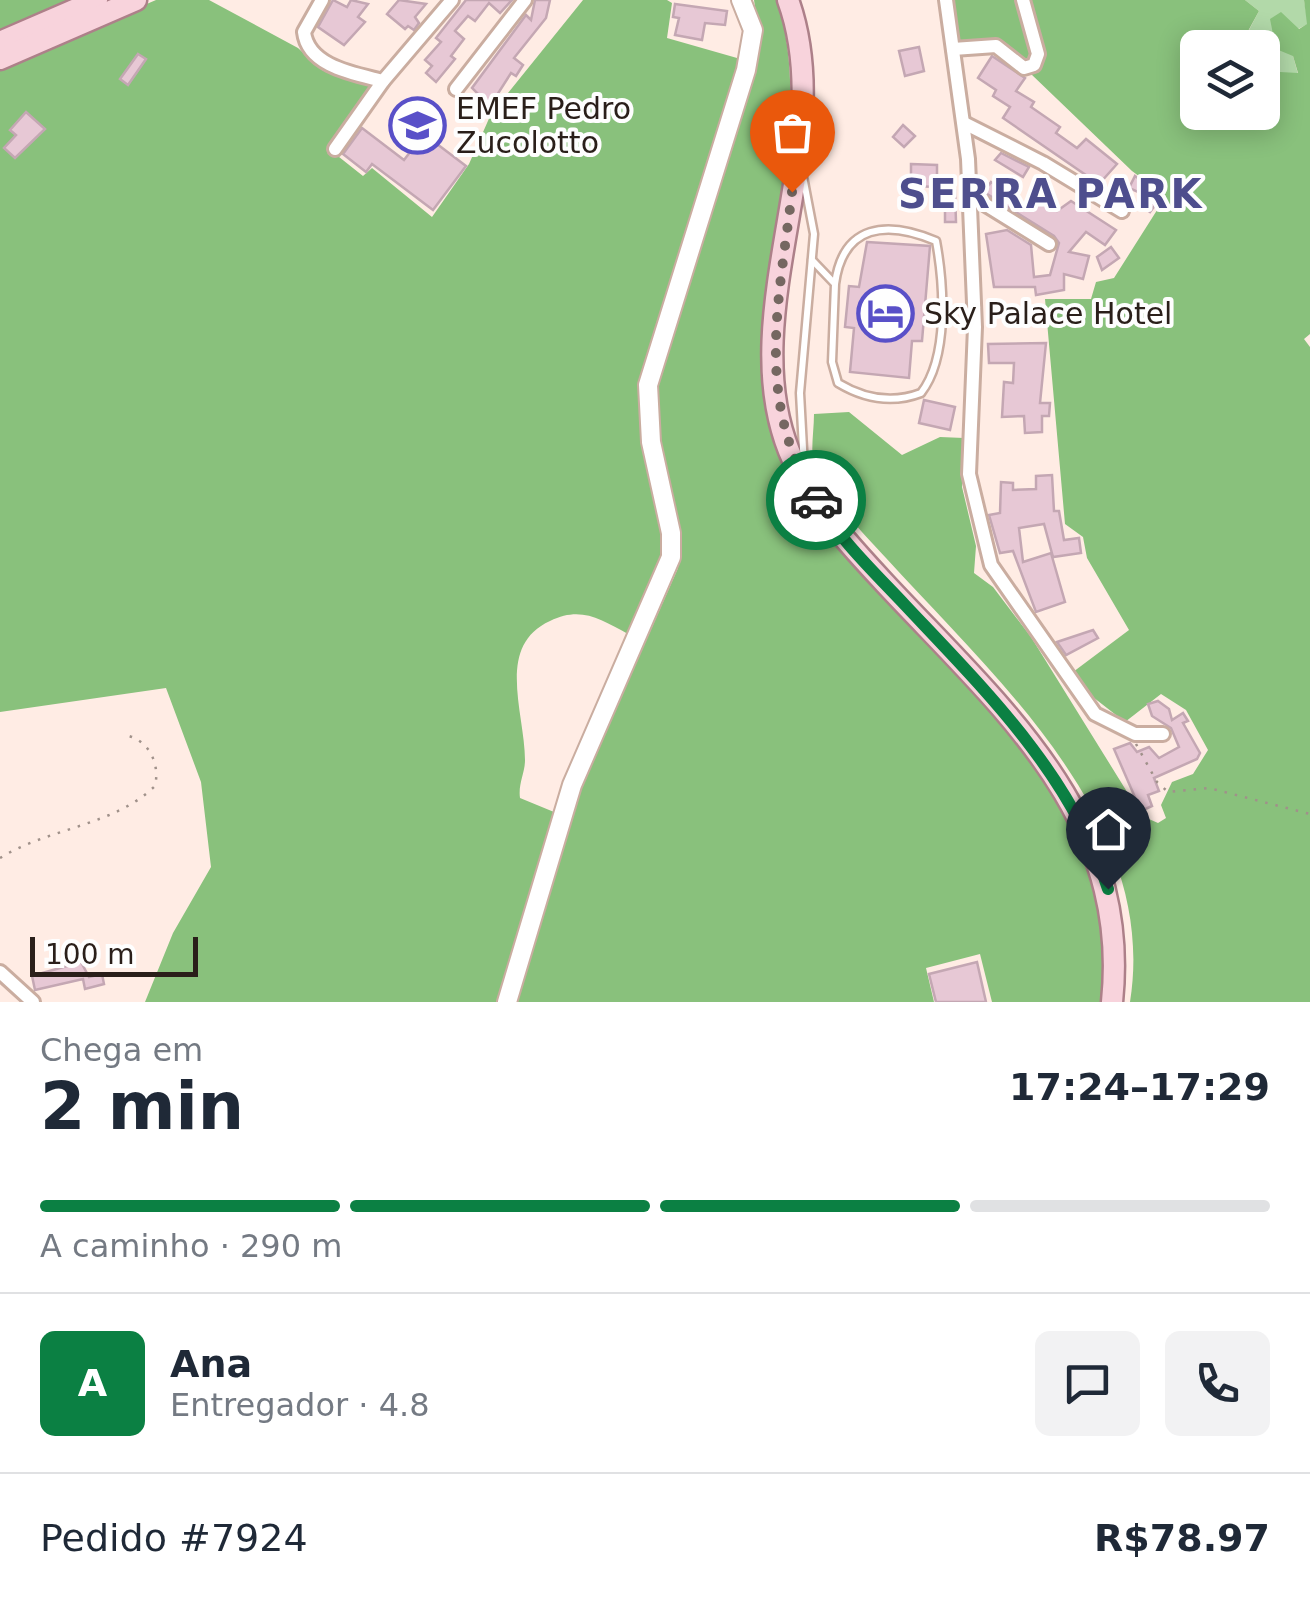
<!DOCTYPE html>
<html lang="pt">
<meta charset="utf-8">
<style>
:root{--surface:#fff;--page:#f2f2f3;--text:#1f2937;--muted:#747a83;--line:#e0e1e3;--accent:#0b8043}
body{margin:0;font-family:"DejaVu Sans",sans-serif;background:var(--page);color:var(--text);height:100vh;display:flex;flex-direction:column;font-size:38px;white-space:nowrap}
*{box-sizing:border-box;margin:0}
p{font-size:32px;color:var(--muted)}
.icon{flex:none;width:55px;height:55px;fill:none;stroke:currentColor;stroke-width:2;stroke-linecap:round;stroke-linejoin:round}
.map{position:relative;height:1002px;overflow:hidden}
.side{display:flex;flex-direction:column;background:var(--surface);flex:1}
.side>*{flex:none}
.fabs{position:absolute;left:1180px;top:30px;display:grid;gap:20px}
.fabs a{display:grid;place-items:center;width:100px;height:100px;border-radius:15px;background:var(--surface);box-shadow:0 5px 25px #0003;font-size:50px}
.scale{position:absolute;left:30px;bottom:25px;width:168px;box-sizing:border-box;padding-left:10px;border:5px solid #2a1f1a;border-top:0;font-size:28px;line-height:35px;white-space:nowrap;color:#2a1f1a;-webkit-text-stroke:8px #fefefe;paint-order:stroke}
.pin{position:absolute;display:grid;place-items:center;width:85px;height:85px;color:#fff;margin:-102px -42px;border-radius:50% 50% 50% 0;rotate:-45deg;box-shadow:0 0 10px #0007}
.pin .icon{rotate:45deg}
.courier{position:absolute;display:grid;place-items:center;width:100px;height:100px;margin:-50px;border:8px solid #0b8043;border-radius:50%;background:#fff;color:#222;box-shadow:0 2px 12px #0007}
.headline em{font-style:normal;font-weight:700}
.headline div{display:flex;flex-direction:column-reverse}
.headline{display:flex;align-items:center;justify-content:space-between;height:170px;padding:0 40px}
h1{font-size:65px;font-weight:700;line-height:75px}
.bar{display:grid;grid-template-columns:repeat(4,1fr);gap:15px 10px;align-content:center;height:120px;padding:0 40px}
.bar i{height:12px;border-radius:8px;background:var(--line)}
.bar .on{background:var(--accent)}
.bar p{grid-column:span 4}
.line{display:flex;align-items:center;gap:25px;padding:0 40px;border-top:2px solid var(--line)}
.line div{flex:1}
.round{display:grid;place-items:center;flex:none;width:105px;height:105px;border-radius:15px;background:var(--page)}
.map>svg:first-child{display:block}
.green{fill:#b2d9a9}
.forest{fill:#89c17c}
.building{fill:#e7c8d5;stroke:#c4a7b3;stroke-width:2.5}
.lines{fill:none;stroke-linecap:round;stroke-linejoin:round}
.lane-casing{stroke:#caada0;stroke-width:11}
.street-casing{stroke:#caada0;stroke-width:18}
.secondary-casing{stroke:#caada0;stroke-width:22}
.primary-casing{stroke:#ad8089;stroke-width:25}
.path{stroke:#a0918a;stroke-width:2.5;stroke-dasharray:2.5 8;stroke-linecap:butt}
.lane{stroke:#fff;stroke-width:6}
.street{stroke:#fff;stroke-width:12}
.secondary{stroke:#fff;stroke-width:18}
.primary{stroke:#f8d3dc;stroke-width:20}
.done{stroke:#756761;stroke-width:10;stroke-dasharray:0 18}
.route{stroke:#0b8043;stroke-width:12}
.labels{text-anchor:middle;stroke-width:8;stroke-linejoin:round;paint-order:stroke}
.poi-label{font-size:30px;fill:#2a1f1a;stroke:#fefefe;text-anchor:start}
.district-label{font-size:40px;font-weight:bold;letter-spacing:2.5px;fill:#4e4e8d;stroke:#fefefe}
</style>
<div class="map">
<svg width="1310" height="1002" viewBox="0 0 1310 1002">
<rect width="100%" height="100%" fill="#ffece4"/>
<polygon class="green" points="1245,0 1304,0 1308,24 1298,29 1293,56 1298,74 1269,94 1263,80 1262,48 1241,45 1259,11"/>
<g class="forest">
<polygon points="0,0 79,0 0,36"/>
<path d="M 156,0 L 209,0 L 298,48 L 322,70 L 370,85 L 369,93 L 329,149 L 363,176 L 372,168 L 432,217 L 469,164 L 491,114 L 583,0 L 667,0 L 672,3 L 667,38 L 744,60 L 642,379 L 640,425 L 662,527 L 662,559 L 628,634 C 600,619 581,606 550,621 C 495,646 525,713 525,760 C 525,773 518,784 520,798 L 554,812 L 497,1002 L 145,1002 L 173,933 L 211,867 L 201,782 L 166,688 L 0,712 L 0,67 Z"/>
<path d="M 754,0 L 777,0 C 808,100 776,192 768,293 C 766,315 768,338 769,361 C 769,391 768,422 779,451 C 796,496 827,533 858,570 C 944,670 1092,787 1104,926 C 1106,951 1103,977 1103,1002 L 992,1002 L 980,954 L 926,968 L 934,1002 L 514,1002 L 570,813 L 678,568 L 680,527 L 659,449 L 656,385 L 760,40 Z"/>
<polygon points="952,0 1019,0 1033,58 1025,63 1005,48 959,45"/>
<path d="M 1028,0 L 1245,0 L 1259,11 L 1241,44 L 1247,47 L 1198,48 L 1198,112 L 1262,112 L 1263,80 L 1269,93 L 1280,72 L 1298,73 L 1293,56 L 1276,49 L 1270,19 L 1281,12 L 1299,29 L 1307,24 L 1304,0 L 1310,0 L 1310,334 L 1304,339 L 1310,347 L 1310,1002 L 1130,1002 C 1159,821 996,679 886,558 C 867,537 817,487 813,460 C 811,446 814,429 814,414 L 849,412 L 902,455 L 940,437 L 964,438 L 962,487 L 976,546 L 974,573 L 993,587 L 1031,637 L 1142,816 L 1158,823 L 1166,818 L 1161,805 L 1172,782 L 1193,774 L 1208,750 L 1186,710 L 1161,694 L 1125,722 L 1089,694 L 1073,672 L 1129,630 L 1087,558 L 1083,537 L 1065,524 L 1045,299 L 1091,299 L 1096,282 L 1114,278 L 1166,196 L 1132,171 L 1031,74 L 1042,66 Z"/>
</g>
<g class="building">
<polygon points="333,0 347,7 351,0 368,4 358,17 365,22 344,45 318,27"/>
<polygon points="399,0 426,4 415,17 419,23 414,30 408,26 405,29 387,14"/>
<polygon points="466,0 512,0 500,13 489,3 475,21 468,16 455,31 464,39 451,56 455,59 436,82 426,73 432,66 425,60 441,42 436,38"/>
<polygon points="535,0 550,0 546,18 514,58 523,65 516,76 511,73 490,106 472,88 526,15 531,20"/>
<polygon points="675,4 727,11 725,25 705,23 702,40 675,35 679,18 673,17"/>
<polygon points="919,47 924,71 905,76 899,51"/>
<polygon points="138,54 146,59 128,85 120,79"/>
<polygon points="992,56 1025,78 1016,91 1034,102 1031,107 1060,127 1056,133 1077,148 1086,139 1117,164 1099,184 1003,118 1010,107 993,96 996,90 978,78"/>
<polygon points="26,112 45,129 15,158 4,148 16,135 10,130"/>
<polygon points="903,125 915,136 904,147 893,137"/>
<polygon points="362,128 404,160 427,130 440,140 437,144 466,166 433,210 372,164 366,172 343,154"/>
<polygon points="1001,153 1029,167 1023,177 995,160"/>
<polygon points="911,164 937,165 937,187 911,186"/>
<polygon points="1135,176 1162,196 1150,212 1139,204 1145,195 1129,188"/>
<polygon points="991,182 1025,205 1031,194 1057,211 1071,201 1116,230 1105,245 1086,232 1069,252 1089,256 1083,279 1064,274 1064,290 1036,295 1035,287 994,287 986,234 1007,230 1031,245 1034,277 1050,275 1059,243 1054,236 984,192"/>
<polygon points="955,190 956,222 945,222 945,203 936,203 936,191"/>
<polygon points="867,242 930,246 922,341 912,341 909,378 850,372 854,328 845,327 849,286 859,287"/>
<polygon points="1111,247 1119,258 1102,270 1097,257"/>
<polygon points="1046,343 1040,403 1050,403 1049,416 1042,416 1042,432 1025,433 1024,416 1002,417 1004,382 1013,383 1014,363 989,363 988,344"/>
<polygon points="924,400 955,407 950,430 919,423"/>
<polygon points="1052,475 1054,511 1059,511 1064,540 1079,538 1081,553 1053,557 1044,524 1019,528 1023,562 1051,553 1065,602 1036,612 1013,551 1000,553 989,515 1000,513 1001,482 1013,483 1013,490 1036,489 1036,476"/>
<polygon points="1093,630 1098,638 1066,655 1057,642"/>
<polygon points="1158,701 1169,709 1172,720 1183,713 1188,721 1183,723 1200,753 1197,759 1154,778 1159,791 1148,795 1152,806 1141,811 1114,749 1130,743 1137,752 1149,747 1159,758 1179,747 1171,728 1152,716 1148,704"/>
<polygon points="81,962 89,977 102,974 104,984 85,989 83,979 35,990 32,976"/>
<polygon points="977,962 986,1002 936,1002 929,974"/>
</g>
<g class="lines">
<defs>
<g id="lane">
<polyline points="802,171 814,234 800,393 804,467"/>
<path d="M 812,260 L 835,284 L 832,362 L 838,383 C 863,398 892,404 921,393 C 949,357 944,284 936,241 C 887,220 843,224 835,284"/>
</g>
<g id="street">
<path d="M 322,0 L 304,32 C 308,67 356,74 383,81"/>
<polyline points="946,0 968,159 975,327 969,474 991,565 1095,714 1135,734 1163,734"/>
<polyline points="953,49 996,46 1024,68 1034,65 1038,54 1023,0"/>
<polyline points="456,89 525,0"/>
<polyline points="964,123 1043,163 1122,211"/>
<polyline points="335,149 383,81 452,0"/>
<polyline points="970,195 1049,244"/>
<polyline points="0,972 33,1002"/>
</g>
<polyline id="secondary" points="507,1002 572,785 671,557 671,533 651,442 648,385 746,70 753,30 741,0"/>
<g id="primary">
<path d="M 788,0 C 840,143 733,311 789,451 C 811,506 852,548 892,591 C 1006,712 1131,820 1112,1002"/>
<polyline points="0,42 97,0"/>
<polyline points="0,59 136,0"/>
</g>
</defs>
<use href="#lane" class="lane-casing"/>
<use href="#street" class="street-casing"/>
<use href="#secondary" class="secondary-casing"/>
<use href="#primary" class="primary-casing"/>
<g class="path">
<polyline points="1136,744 1157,782 1168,792 1209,788 1310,814"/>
<path d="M 0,858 C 48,828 114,826 155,786 C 160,765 150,742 129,736"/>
</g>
<use href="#lane" class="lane"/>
<use href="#street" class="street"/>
<use href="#secondary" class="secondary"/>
<use href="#primary" class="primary"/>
</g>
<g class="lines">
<path class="done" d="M 792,192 C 779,302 754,400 816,500"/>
<path class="route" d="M 816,500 C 840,540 874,572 905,605 C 985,690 1072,775 1108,889"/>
</g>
<defs>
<symbol id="school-ring" viewBox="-11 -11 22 22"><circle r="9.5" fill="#fefefe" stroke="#5950c8" stroke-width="1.5"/><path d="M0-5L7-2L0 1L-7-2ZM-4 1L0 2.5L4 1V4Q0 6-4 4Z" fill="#5950c8"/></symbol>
<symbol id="hotel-ring" viewBox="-11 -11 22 22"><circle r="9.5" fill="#fefefe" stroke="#5950c8" stroke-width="1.5"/><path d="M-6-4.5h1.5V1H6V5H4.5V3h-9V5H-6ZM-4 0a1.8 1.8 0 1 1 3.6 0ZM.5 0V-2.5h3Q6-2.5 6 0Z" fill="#5950c8"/></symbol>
</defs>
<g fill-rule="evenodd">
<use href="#school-ring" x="386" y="94" width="63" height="63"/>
<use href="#hotel-ring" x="854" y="282" width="63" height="63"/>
</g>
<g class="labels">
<g class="poi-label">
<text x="456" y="119">EMEF Pedro<tspan x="456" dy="34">Zucolotto</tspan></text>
<text x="924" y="324">Sky Palace Hotel</text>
</g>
<g class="district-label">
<text x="1051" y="208">SERRA PARK</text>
</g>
</g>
</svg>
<div class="fabs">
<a><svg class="icon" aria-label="layers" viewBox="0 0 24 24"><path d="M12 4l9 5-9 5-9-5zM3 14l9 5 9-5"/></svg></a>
</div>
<div class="scale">100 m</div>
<div class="pin" style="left:792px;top:192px;background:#ea580c"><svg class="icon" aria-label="bag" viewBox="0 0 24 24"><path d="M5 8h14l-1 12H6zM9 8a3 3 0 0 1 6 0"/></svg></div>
<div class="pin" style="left:1108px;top:889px;background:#1f2937"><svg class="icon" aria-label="home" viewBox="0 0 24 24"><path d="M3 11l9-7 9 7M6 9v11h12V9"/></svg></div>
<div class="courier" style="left:816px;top:500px"><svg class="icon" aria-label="car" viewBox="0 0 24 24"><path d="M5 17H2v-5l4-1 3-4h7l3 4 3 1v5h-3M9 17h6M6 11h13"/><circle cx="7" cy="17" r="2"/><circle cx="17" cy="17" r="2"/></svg></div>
</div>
<section class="side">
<div class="headline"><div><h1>2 min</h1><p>Chega em</p></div><em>17:24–17:29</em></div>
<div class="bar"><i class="on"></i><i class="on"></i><i class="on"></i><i></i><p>A caminho · 290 m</p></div>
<div class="line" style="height:180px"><b class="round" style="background:var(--accent);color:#fff">A</b><div><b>Ana</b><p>Entregador · 4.8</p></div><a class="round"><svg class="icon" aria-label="chat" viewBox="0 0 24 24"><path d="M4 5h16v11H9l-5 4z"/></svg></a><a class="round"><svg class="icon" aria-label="phone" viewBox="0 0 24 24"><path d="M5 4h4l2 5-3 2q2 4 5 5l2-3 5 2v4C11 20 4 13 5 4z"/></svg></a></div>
<div class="line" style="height:130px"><div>Pedido #7924</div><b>R$78.97</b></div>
</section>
